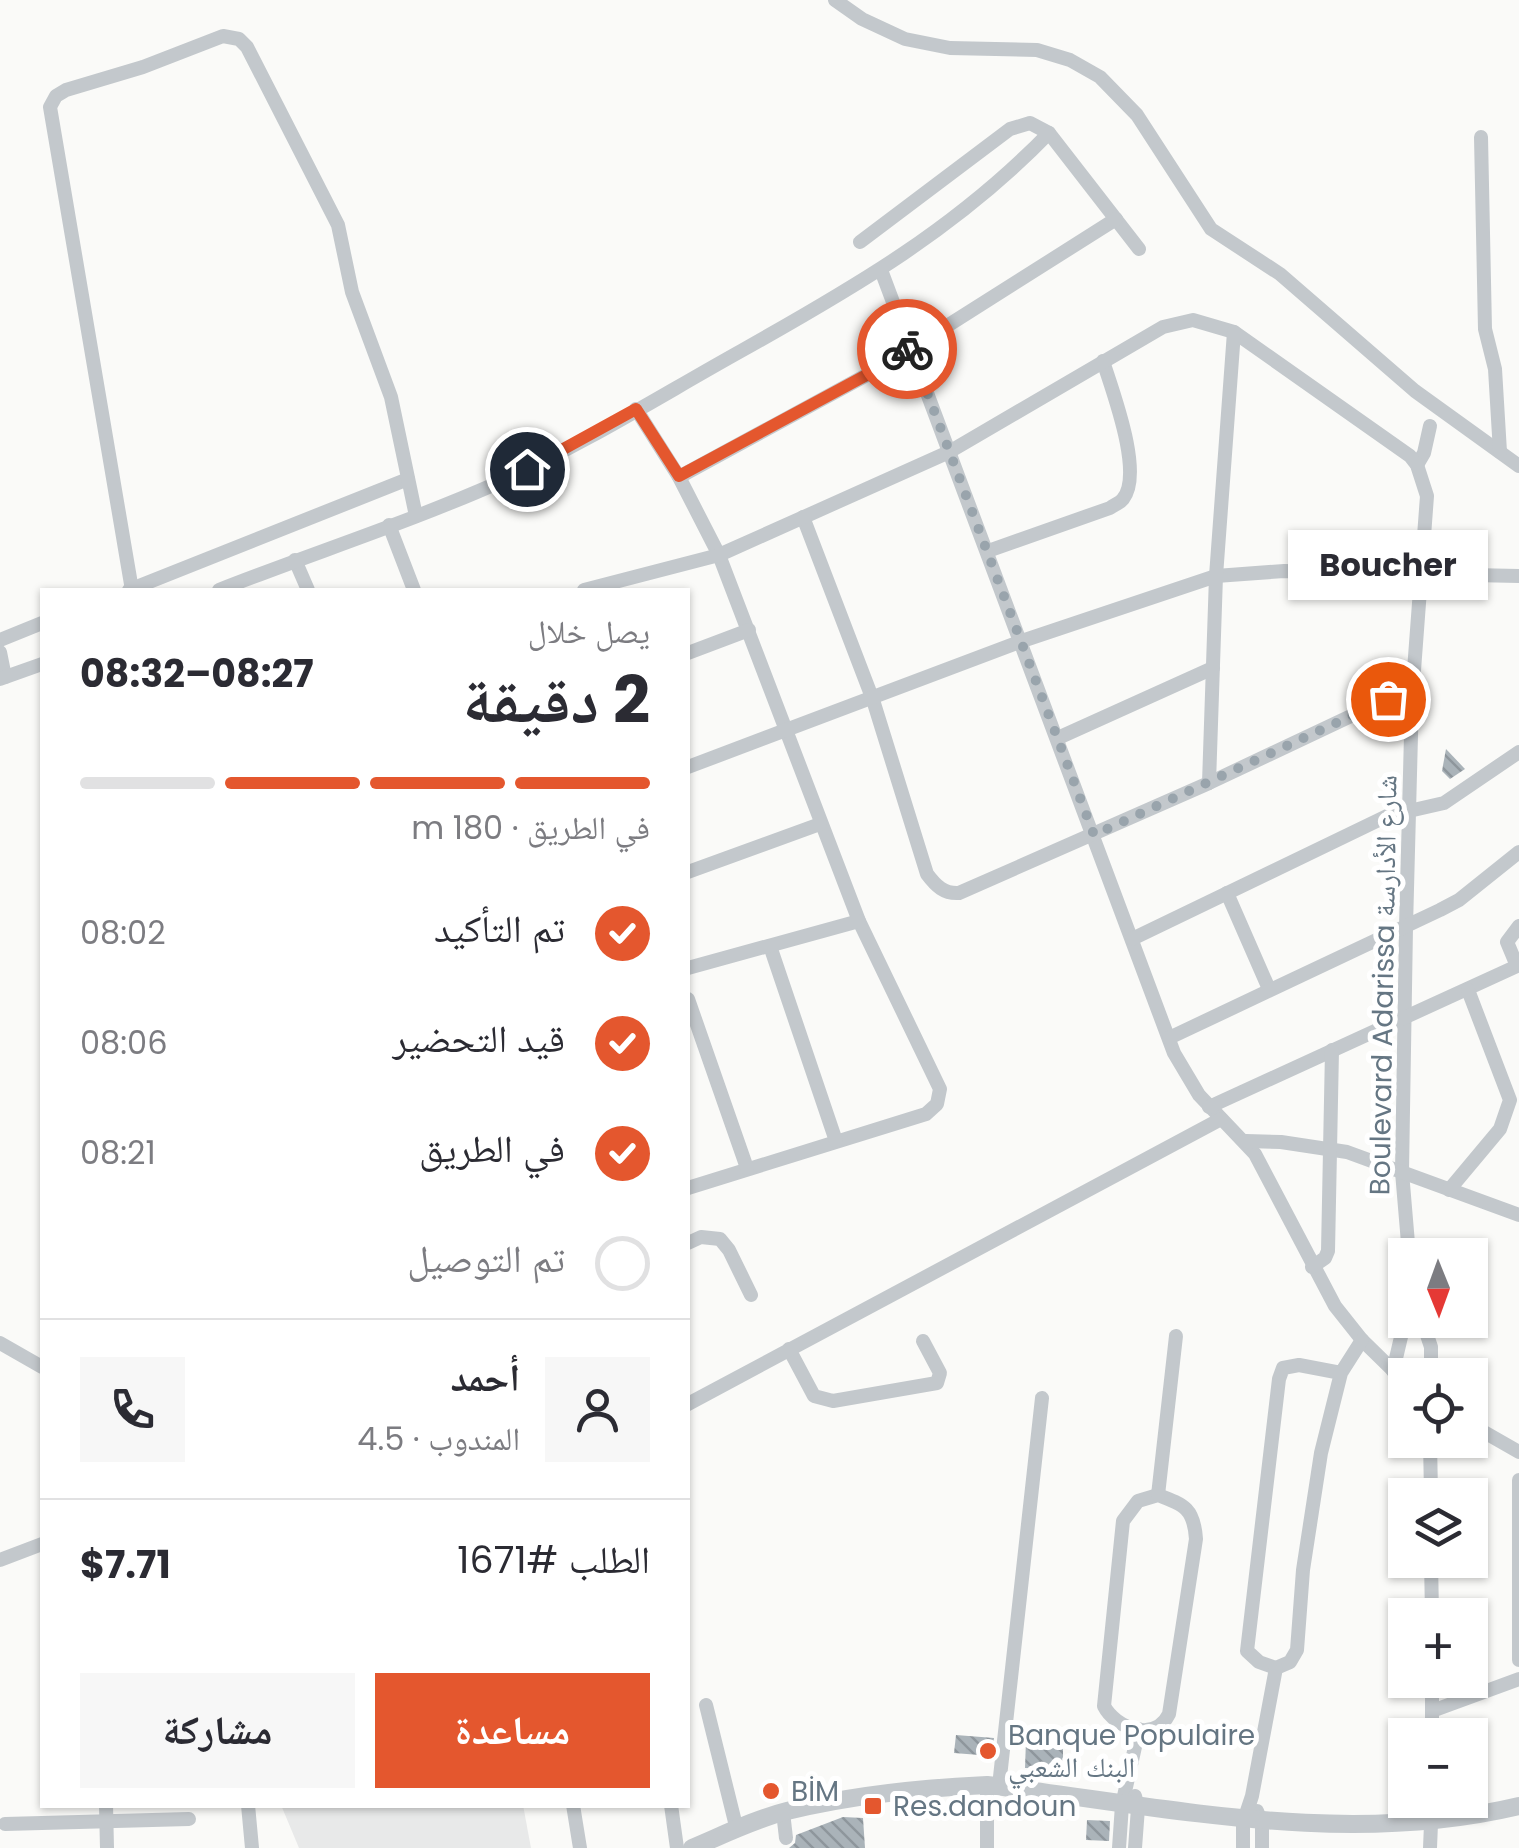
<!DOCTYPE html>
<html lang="ar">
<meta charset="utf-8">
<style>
:root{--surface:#fff;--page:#f7f7f7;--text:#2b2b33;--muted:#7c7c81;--line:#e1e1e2;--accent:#e4572e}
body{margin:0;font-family:Poppins,"Noto Naskh Arabic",sans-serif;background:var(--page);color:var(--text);direction:rtl;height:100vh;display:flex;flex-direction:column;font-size:38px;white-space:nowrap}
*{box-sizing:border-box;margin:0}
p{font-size:32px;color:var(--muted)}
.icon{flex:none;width:55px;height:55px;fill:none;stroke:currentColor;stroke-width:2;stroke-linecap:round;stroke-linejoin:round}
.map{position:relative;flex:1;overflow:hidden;direction:ltr}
.side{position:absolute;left:40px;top:588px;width:650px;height:1220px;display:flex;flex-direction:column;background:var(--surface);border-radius:0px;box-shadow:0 2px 8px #0004;direction:rtl}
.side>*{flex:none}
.needle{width:65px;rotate:179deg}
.fabs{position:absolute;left:1388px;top:1238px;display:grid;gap:20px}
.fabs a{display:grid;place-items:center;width:100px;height:100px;border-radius:0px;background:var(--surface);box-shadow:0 2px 8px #0004;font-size:50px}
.pin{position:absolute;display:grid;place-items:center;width:85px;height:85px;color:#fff;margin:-42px;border:5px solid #fff;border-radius:50%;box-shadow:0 2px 10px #0007}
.courier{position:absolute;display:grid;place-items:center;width:100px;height:100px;margin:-50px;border:8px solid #e4572e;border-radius:50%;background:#fff;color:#222;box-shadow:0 2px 12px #0007}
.bubble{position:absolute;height:70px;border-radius:0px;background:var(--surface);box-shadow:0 2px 8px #0004;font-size:32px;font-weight:700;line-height:70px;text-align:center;direction:rtl}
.headline em{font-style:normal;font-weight:700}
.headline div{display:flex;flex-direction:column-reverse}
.headline{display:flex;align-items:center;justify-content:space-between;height:170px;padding:0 40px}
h1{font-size:65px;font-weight:700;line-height:75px}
.bar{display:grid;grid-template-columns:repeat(4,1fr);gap:15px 10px;align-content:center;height:120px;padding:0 40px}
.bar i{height:12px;border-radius:8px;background:var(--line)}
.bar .active{background:var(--accent)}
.bar p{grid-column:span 4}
.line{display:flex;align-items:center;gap:25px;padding:0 40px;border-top:2px solid var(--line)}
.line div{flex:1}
.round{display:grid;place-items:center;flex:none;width:105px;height:105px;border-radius:0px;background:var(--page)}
ol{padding:0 40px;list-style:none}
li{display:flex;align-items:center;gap:30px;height:110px}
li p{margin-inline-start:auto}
li .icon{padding:10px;border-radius:50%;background:var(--accent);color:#fff;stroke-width:4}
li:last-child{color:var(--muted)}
li i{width:55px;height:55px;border:5px solid var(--line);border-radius:50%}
.primary-button{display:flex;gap:20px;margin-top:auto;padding:20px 40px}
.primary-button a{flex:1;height:115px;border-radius:0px;background:var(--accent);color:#fff;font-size:40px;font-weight:700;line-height:115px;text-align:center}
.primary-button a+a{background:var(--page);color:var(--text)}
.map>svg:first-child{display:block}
.built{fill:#e8e9e9}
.building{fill:url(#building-back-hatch)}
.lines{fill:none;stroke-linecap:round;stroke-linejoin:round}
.minor{stroke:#c3c8cc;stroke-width:14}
.tertiary{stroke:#c3c8cc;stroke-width:18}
.done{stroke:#99a4ac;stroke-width:10;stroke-dasharray:0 18}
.route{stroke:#e4572e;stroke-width:12}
.poi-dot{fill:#e4572e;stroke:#fff;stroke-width:4}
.labels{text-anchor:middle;stroke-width:10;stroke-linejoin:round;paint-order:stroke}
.street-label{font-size:28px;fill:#657683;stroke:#fff}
.poi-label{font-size:28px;fill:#657683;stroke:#fff;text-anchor:start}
</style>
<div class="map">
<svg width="1519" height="1848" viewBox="0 0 1519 1848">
<defs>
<pattern id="building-back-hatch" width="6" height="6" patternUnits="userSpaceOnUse" patternTransform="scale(2.5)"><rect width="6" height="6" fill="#aab3b9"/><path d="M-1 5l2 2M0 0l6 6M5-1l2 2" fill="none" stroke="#8e969c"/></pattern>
</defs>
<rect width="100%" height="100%" fill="#fafaf8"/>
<polygon class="built" points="281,1805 523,1805 531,1848 299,1848"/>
<g class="building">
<polygon points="1446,749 1465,769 1450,779 1442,771"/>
<polygon points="956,1735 994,1738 992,1756 954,1753"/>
<polygon points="1026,1740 1063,1742 1063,1769 1025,1768"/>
<polygon points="843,1817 863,1818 865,1848 789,1848 795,1843 796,1835"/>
<polygon points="1087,1820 1110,1821 1109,1841 1086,1840"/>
</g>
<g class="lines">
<g class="minor">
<polyline points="835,0 862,19 905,39 950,48 1037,50 1070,60 1100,77 1137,115 1211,229 1280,274 1415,391 1519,466"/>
<polyline points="1481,137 1485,329 1495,369 1500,452"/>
<polyline points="860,242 1010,129 1030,123 1049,133 1139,249"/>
<polyline points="881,270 1174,1053 1199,1095 1255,1154 1335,1306 1362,1340 1405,1382"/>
<polyline points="636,409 679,477 719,555 859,921 940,1089 937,1104 926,1114 688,1188"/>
<polyline points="1417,465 1424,453 1430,426"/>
<polyline points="679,477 887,364 1116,219"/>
<path d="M 803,517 L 873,700 L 927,874 C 936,886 944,894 959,893 L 1209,783 L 1387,699 L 1412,697"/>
<polyline points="389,525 414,590"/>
<path d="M 988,551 L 1110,508 C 1114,505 1120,503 1123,499 C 1144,473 1112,390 1103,361"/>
<polyline points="295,560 308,590"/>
<polyline points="129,590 408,479"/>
<polyline points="132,590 50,107 56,96 66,90 143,67 223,36 239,39 247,47 338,225 352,292 391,397 416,516"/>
<path d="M 219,590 C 313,553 410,522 502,481 C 584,444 662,395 741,351 C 855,287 957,228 1049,133"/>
<polyline points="584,590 719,555 949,452 1163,327 1193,320 1234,332 1410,456 1417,465 1427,496 1412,697 1406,927 1402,1172 1409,1255"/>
<polyline points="0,640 42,623"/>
<polyline points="0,652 5,677"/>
<polyline points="688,653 749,630"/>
<polyline points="0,679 42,664"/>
<polyline points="1058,738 1213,668"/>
<polyline points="688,767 1022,641 1216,576 1284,571 1519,576"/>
<polyline points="1209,783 1216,576 1234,332"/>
<polyline points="688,872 820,824"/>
<polyline points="1227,893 1269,989"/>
<polyline points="1132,939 1387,816 1444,803 1519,752"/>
<polyline points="770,946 836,1141"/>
<polyline points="688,968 859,921"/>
<polyline points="688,999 747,1168"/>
<polyline points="1169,1038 1440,910 1459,900 1519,852"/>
<polyline points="1209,1107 1517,966 1507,942 1519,926"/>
<polyline points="1246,1141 1281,1142 1347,1152 1519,1215"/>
<polyline points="1449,1190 1500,1129 1510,1100 1468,990"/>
<polyline points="688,1243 701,1237 720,1239 729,1250 751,1295"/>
<polyline points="1312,1267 1325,1258 1328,1251 1332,1050"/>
<polyline points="1422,1320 1431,1347 1431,1375"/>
<polyline points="0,1343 42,1367"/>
<polyline points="789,1349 814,1396 833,1401 937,1383 940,1373 923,1341"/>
<polyline points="1393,1371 1405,1320"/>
<polyline points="1341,1373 1299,1365 1283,1368 1279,1379 1247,1651 1259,1662 1276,1668 1290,1662 1297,1650 1303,1570 1321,1453 1341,1373 1362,1340"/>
<polyline points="688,1404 1221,1119"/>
<polyline points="1470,1424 1519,1452"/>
<polyline points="1430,1440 1431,1495"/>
<polyline points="1519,1480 1519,1660"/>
<path d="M 1158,1495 C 1185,1505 1194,1509 1196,1539 L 1169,1714 C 1155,1743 1115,1728 1104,1706 L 1123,1521 L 1138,1501 Z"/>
<polyline points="1158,1495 1176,1336"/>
<polyline points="0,1560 42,1544"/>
<polyline points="1431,1560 1432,1615"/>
<polyline points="1432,1680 1432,1735"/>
<polyline points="706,1705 737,1830"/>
<polyline points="1432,1711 1519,1679"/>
<polyline points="999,1786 1042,1398"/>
<polyline points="106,1805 107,1848"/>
<polyline points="248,1805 252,1848"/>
<polyline points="573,1805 580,1848"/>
<polyline points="671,1805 677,1848"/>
<polyline points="1257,1811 1262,1824 1262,1848"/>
<polyline points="783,1812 786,1838"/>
<polyline points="5,1824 189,1819"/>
<polyline points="987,1848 987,1785"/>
<polyline points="1119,1848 1122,1805 1139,1729"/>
<polyline points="1135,1848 1138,1808 1135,1796"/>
<polyline points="1243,1848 1243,1823 1252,1796 1276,1668"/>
<polyline points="1430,1848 1432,1800"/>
</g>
<path class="tertiary" d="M 692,1848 C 723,1835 755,1819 787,1811 C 853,1795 919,1788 987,1785 C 1163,1806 1343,1848 1519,1806"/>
</g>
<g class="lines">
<polyline class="done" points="907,349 910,347 1094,835 1388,699"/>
<polyline class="route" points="527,469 636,409 679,476 887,364 907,349"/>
</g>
<g class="poi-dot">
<circle cx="988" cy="1751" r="10"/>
<circle cx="771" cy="1791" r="10"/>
<rect x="863" y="1796" width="20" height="20" rx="5"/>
</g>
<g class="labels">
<g class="street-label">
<text transform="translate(1383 985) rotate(-89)" y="10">Boulevard Adarissa شارع الأدارسة</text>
</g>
<g class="poi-label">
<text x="1008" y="1745">Banque Populaire<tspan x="1008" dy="32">البنك الشعبي</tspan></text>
<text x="791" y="1801">BİM</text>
<text x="893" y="1816">Res.dandoun</text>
</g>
</g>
</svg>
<div class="fabs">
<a><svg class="needle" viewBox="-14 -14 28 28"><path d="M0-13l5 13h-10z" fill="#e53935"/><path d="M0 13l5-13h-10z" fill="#7c7c81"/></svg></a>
<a><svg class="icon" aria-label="locate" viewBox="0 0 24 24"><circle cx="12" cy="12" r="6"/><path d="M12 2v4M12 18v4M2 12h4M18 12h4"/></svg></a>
<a><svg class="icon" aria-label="layers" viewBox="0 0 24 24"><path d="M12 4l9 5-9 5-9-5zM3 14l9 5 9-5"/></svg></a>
<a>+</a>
<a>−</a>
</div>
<div class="pin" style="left:1388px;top:699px;background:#ea580c"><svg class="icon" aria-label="bag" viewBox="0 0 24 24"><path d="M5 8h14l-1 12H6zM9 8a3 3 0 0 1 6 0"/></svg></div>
<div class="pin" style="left:527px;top:469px;background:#1f2937"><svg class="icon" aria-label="home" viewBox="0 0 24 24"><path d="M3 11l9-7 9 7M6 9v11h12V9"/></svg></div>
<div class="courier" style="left:907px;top:349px"><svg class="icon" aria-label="bike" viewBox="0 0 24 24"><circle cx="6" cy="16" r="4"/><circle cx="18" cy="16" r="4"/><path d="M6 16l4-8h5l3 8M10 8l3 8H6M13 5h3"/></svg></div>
<div class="bubble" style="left:1288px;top:530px;width:200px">Boucher</div>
<section class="side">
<div class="headline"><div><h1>2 دقيقة</h1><p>يصل خلال</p></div><em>08:27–08:32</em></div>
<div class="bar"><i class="active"></i><i class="active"></i><i class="active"></i><i></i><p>في الطريق · 180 m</p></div>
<ol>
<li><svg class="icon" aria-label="check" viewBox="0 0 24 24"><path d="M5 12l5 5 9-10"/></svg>تم التأكيد<p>08:02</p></li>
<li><svg class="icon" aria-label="check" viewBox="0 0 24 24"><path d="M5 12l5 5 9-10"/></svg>قيد التحضير<p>08:06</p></li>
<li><svg class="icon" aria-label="check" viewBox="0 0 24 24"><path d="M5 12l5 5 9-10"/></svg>في الطريق<p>08:21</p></li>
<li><i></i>تم التوصيل</li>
</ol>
<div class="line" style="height:180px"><a class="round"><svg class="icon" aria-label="person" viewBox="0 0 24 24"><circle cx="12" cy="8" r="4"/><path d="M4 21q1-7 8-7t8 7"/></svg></a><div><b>أحمد</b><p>المندوب · 4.5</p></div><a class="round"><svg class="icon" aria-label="phone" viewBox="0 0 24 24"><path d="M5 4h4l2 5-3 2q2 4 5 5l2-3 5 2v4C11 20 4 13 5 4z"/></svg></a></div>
<div class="line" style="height:130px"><div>الطلب #1671</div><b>$7.71</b></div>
<div class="primary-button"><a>مساعدة</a><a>مشاركة</a></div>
</section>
</div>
